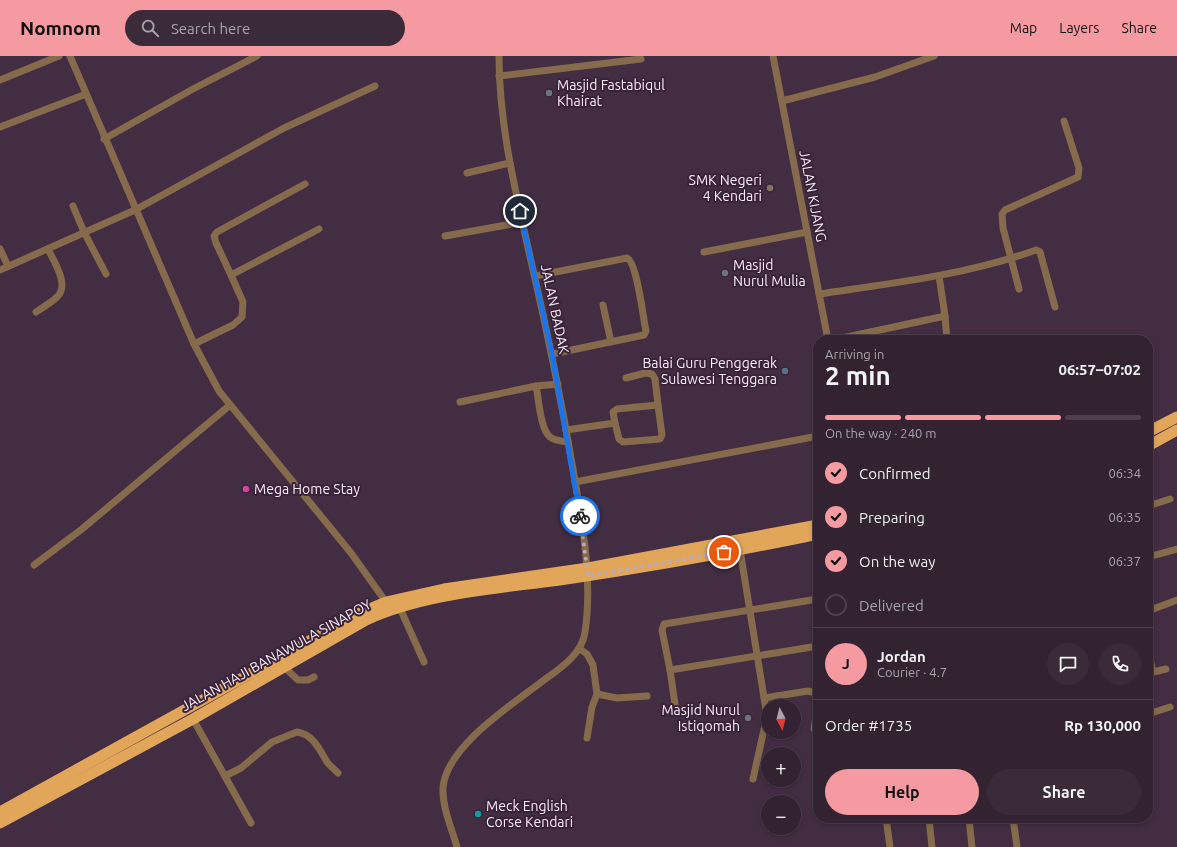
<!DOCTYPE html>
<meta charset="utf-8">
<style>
:root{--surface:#322232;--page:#3a2a3a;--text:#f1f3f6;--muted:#a8a4ac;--line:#4d3f4d;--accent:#f49aa0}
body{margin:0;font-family:Ubuntu,sans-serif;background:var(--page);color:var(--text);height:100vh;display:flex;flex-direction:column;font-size:15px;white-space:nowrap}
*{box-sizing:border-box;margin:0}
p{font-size:13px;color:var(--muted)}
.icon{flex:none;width:22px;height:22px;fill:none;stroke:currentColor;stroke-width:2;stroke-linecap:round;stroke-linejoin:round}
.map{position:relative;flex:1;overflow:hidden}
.panel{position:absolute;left:813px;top:279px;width:340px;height:488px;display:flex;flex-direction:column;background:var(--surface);border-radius:16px;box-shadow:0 2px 6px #0003,0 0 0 1px var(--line)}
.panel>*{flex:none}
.needle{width:26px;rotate:173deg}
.controls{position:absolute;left:761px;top:643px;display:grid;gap:8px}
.controls a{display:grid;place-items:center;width:40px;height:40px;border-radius:50%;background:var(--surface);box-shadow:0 2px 6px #0003,0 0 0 1px var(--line);font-size:20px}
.pin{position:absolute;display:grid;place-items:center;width:34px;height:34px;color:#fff;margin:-17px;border:2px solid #fff;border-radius:50%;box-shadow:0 1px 4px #0007}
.courier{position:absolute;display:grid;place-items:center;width:40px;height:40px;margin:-20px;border:3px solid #1a73e8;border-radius:50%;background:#fff;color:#222;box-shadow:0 1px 5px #0007}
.head em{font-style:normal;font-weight:700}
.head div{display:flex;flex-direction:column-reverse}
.head{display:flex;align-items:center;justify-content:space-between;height:68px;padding:0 12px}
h1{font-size:26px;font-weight:700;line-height:30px}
.bar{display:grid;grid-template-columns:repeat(4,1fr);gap:6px 4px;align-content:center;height:48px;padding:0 12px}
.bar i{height:5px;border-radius:3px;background:var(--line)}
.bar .active{background:var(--accent)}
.bar p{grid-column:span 4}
.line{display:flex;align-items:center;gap:10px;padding:0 12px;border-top:1px solid var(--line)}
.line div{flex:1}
.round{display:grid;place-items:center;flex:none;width:42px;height:42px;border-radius:21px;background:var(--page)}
ol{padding:0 12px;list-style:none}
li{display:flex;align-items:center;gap:12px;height:44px}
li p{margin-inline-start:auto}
li .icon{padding:4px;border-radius:50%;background:var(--accent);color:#111;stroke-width:4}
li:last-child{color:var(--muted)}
li i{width:22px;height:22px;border:2px solid var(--line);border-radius:50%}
.action{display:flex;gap:8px;margin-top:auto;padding:8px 12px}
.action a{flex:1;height:46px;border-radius:24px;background:var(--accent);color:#111;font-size:16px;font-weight:700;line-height:46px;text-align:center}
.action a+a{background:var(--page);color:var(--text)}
header{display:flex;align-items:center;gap:24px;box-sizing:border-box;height:56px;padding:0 20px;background:var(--accent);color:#111}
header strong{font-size:19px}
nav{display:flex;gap:22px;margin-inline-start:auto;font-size:14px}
.search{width:280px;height:36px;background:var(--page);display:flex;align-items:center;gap:10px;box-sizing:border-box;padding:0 14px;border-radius:22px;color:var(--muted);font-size:15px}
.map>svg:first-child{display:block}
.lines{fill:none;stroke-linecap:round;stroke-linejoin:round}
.minor{stroke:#856b4b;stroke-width:7}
.trunk{stroke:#e2a65b;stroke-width:11}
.done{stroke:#bbaaba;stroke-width:4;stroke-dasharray:0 7.2}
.route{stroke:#1a73e8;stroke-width:5}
.worship-dot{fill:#6b7280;stroke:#382338;stroke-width:1.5}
.education-dot{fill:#8d6e63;stroke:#382338;stroke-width:1.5}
.service-dot{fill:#5c6f8a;stroke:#382338;stroke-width:1.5}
.hotel-dot{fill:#d1479c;stroke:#382338;stroke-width:1.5}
.culture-dot{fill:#0f9aa8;stroke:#382338;stroke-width:1.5}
.labels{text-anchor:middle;stroke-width:4;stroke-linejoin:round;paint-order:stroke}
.poi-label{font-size:14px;fill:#fbedfa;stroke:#382338;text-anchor:start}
.street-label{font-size:14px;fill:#fbedfa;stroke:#382338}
</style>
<header>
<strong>Nomnom</strong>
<div class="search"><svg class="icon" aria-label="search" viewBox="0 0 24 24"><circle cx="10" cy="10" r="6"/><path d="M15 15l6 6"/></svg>Search here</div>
<nav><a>Map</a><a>Layers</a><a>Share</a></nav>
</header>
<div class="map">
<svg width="1177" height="791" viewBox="0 0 1177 791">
<rect width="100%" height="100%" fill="#432d42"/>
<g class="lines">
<g class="minor">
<polyline points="70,0 194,288 219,335 351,497 386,546"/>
<polyline points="773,0 828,284"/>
<polyline points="499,20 641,3"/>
<polyline points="0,24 59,0"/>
<polyline points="782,45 875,21 934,0"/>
<polyline points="0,71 86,38"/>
<polyline points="104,83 193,33 257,0"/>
<polyline points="467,117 510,107"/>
<polyline points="73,150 84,176 106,218"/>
<polyline points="445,180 523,166"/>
<polyline points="0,193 8,210"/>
<polyline points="704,196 807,176"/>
<polyline points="0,214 135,154 284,72 375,30"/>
<polyline points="231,219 216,187 214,180 217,176 305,128"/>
<path d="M 535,220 L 627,202 C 637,206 643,262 646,275 L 644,279 L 552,298"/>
<polyline points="939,220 945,260"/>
<polyline points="1019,233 1003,172 1002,158 1005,154 1078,121 1079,112 1064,65"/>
<path d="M 819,238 C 893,227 966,219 1036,194 L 1040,196 L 1055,251"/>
<polyline points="603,249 611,286"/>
<path d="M 36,256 C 43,251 51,247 57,241 C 70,229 54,206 48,193"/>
<polyline points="833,284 945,260 947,284"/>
<polyline points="194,288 233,269 242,261 243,246 231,219 319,173"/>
<polyline points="536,330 558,328"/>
<path d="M 460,346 L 536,330 C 539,343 540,373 550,381 C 555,385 562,385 568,386"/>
<polyline points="615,367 619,383 623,386 660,383 662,379 658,349"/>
<polyline points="566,374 615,367 613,356 617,353 658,349 655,323 652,318 645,317 626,322"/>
<polyline points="575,426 818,380"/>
<polyline points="1148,450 1170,443"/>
<polyline points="740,494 767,660 753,723"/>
<polyline points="1148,501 1177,493"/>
<polyline points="34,509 82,473 230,349"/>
<polyline points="818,543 664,568 662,574 670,614 818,590"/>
<polyline points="399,550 424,606"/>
<polyline points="1148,555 1177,544"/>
<polyline points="580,593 587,598 593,609 597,638 592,651 587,682"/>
<polyline points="1148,594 1153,616 1148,617"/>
<polyline points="284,611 298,624 308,624 314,621"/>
<polyline points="670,614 676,655"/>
<polyline points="1153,616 1166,613"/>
<polyline points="597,638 617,642 647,640"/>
<polyline points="764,642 808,635 816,637 818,646 814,673 818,676"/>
<polyline points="1148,658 1170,651"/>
<polyline points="193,663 251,767"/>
<path d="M 225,720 L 241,712 L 272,686 L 297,676 C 313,678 320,694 327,706 C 330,710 335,714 338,717"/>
<polyline points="886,762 890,791"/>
<polyline points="929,762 932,791"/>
<polyline points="969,762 972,791"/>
<polyline points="1013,762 1017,791"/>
<path d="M 457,791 C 452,773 442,751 443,732 C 446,690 513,648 544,624 C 561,612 582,598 585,576 C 593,522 582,466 573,413 C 561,343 547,274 531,205 C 516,137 499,70 499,0"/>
</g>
<g class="trunk">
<polyline points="1148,376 1177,361"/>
<polyline points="1148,390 1177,374"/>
<polyline points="0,756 360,557 386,546 444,533 588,512 818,469"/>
<path d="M 0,767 L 193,663 L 366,564 C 427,536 506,532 573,522 C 655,510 737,495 818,478"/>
</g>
</g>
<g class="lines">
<polyline class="done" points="580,460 588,520 724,496"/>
<polyline class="route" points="520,155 552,298 580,460"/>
</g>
<g class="worship-dot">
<circle cx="549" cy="37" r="4"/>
<circle cx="725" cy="217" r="4"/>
<circle cx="748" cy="662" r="4"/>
</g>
<circle class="education-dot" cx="770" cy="132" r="4"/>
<circle class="service-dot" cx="785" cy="315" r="4"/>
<circle class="hotel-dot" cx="246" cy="433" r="4"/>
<circle class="culture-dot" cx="478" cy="758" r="4"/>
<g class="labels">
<g class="poi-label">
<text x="557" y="34">Masjid Fastabiqul<tspan x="557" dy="16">Khairat</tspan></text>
<text x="762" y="129" text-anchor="end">SMK Negeri<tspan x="762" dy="16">4 Kendari</tspan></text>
<text x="733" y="214">Masjid<tspan x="733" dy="16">Nurul Mulia</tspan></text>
<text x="777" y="312" text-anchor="end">Balai Guru Penggerak<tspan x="777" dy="16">Sulawesi Tenggara</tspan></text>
<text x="254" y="438">Mega Home Stay</text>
<text x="740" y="659" text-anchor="end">Masjid Nurul<tspan x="740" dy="16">Istiqomah</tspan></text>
<text x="486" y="755">Meck English<tspan x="486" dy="16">Corse Kendari</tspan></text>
</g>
<g class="street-label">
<text transform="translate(813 140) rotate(79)" y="5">JALAN KIJANG</text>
<text transform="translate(555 253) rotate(78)" y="5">JALAN BADAK</text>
<text transform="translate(276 599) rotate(-29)" y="5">JALAN HAJI BANAWULA SINAPOY</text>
</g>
</g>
</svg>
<div class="controls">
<a><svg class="needle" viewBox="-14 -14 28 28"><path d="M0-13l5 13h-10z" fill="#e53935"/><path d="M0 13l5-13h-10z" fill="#a8a4ac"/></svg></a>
<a>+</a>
<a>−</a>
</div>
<div class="pin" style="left:724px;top:496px;background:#ea580c"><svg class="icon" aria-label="bag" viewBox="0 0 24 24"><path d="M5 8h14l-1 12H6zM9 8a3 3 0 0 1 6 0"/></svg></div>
<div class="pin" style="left:520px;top:155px;background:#1f2937"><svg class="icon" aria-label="home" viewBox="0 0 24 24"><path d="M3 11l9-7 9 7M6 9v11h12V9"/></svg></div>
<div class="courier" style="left:580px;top:460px"><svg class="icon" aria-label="bike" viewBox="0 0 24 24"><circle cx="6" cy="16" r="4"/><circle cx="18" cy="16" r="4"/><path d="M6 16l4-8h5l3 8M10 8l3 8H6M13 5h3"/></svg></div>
<section class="panel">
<div class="head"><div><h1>2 min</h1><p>Arriving in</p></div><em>06:57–07:02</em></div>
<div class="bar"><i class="active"></i><i class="active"></i><i class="active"></i><i></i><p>On the way · 240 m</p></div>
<ol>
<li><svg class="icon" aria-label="check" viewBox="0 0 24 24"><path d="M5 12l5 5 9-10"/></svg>Confirmed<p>06:34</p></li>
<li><svg class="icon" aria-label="check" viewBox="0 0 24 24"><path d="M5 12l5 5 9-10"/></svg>Preparing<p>06:35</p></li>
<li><svg class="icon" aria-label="check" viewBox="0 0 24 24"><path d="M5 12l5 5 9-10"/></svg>On the way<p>06:37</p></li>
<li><i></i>Delivered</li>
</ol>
<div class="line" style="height:72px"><b class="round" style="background:var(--accent);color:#111">J</b><div><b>Jordan</b><p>Courier · 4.7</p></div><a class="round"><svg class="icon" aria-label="chat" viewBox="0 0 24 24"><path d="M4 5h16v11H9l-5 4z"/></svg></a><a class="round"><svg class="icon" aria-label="phone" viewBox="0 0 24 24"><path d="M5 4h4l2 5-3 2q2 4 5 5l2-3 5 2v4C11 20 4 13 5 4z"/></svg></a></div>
<div class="line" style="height:52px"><div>Order #1735</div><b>Rp 130,000</b></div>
<div class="action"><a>Help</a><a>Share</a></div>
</section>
</div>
